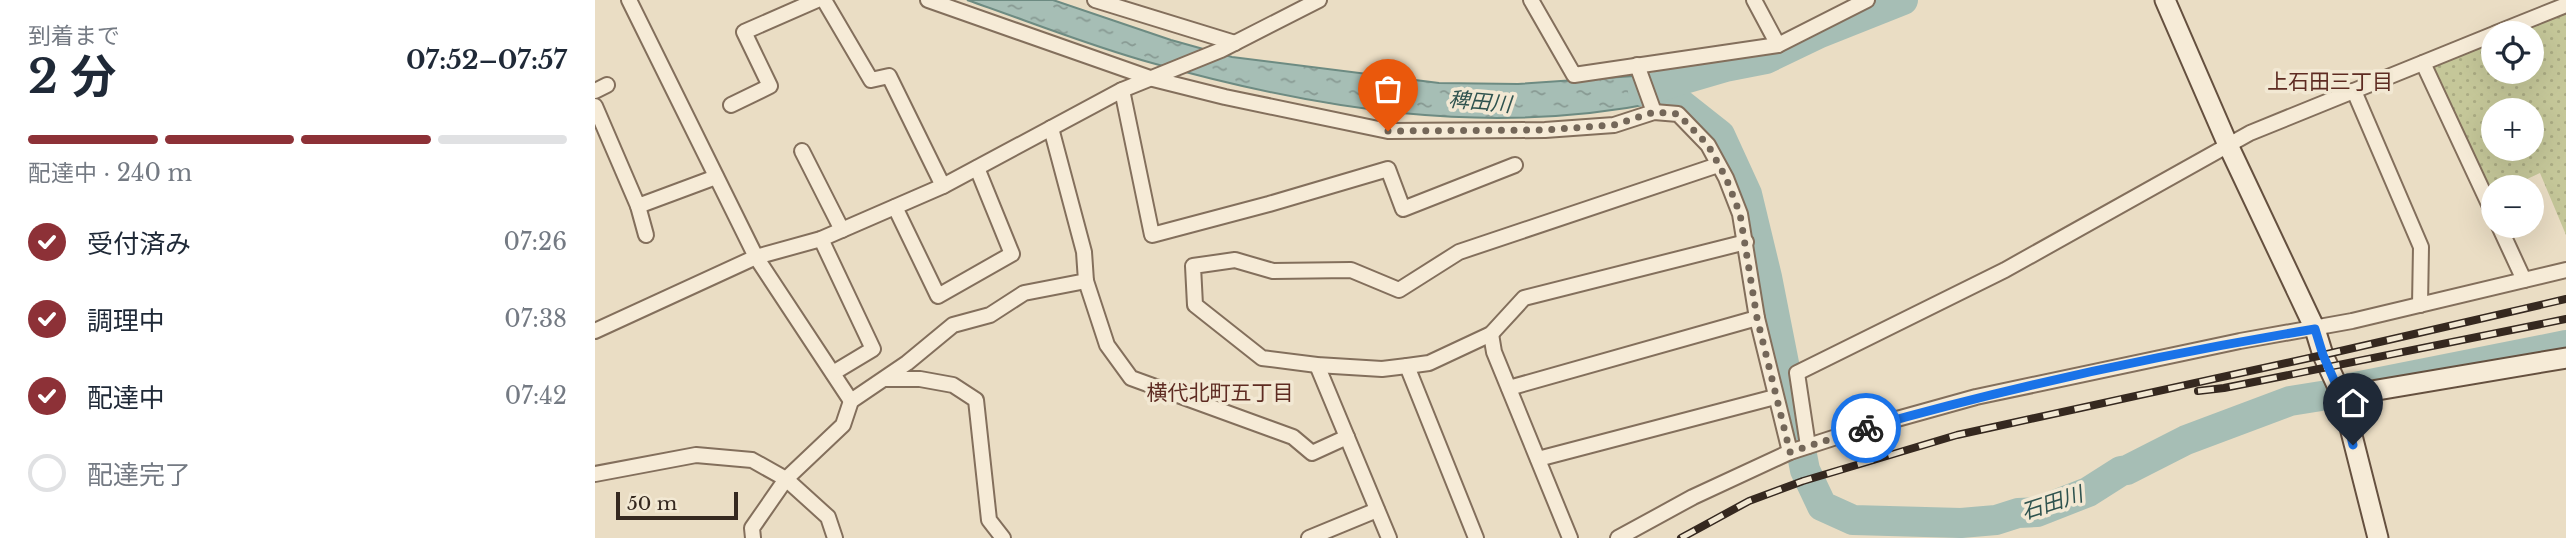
<!DOCTYPE html>
<html lang="ja">
<meta charset="utf-8">
<style>
:root{--surface:#fff;--page:#f6f6f7;--text:#1f2937;--muted:#747a83;--line:#e0e1e3;--accent:#8d3137}
body{margin:0;font-family:"Libre Baskerville","Noto Sans JP",serif;background:var(--page);color:var(--text);height:100vh;display:flex;flex-direction:column;font-size:26px;white-space:nowrap}
*{box-sizing:border-box;margin:0}
p{font-size:23px;color:var(--muted)}
.icon{flex:none;width:38px;height:38px;fill:none;stroke:currentColor;stroke-width:2;stroke-linecap:round;stroke-linejoin:round}
.map{position:relative;flex:1;overflow:hidden}
.sheet{display:flex;flex-direction:column;background:var(--surface);width:595px}
.sheet>*{flex:none}
.fabs{position:absolute;left:1886px;top:21px;display:grid;gap:14px}
.fabs a{display:grid;place-items:center;width:63px;height:63px;border-radius:50%;background:var(--surface);box-shadow:0 7px 28px #0002;font-size:35px}
.scale{position:absolute;left:21px;bottom:18px;width:122px;box-sizing:border-box;padding-left:7px;border:4px solid #35281f;border-top:0;font-size:19px;line-height:24px;white-space:nowrap;color:#35281f;-webkit-text-stroke:5px #f2e8d3;paint-order:stroke}
.pin{position:absolute;display:grid;place-items:center;width:60px;height:60px;color:#fff;margin:-72px -30px;border-radius:50% 50% 50% 0;rotate:-45deg;box-shadow:0 0 7px #0007}
.pin .icon{rotate:45deg}
.courier{position:absolute;display:grid;place-items:center;width:70px;height:70px;margin:-35px;border:5px solid #1a73e8;border-radius:50%;background:#fff;color:#222;box-shadow:0 2px 9px #0007}
.head em{font-style:normal;font-weight:700}
.head div{display:flex;flex-direction:column-reverse}
.head{display:flex;align-items:center;justify-content:space-between;height:119px;padding:0 28px}
h1{font-size:46px;font-weight:700;line-height:52px}
.bar{display:grid;grid-template-columns:repeat(4,1fr);gap:10px 7px;align-content:center;height:84px;padding:0 28px}
.bar i{height:9px;border-radius:5px;background:var(--line)}
.bar .selected{background:var(--accent)}
.bar p{grid-column:span 4}
ol{padding:0 28px;list-style:none}
li{display:flex;align-items:center;gap:21px;height:77px}
li p{margin-inline-start:auto}
li .icon{padding:7px;border-radius:50%;background:var(--accent);color:#fff;stroke-width:4}
li:last-child{color:var(--muted)}
li i{width:38px;height:38px;border:4px solid var(--line);border-radius:50%}
main{display:flex;flex:1;min-height:0}
.map>svg:first-child{display:block}
.park{fill:url(#park-dots);fill-rule:evenodd}
.water{fill:url(#water-ripples);stroke:#6d8b82;stroke-width:2}
.lines{fill:none;stroke-linecap:round;stroke-linejoin:round}
.river{stroke:#a6beb5;stroke-width:30}
.street-casing{stroke:#836f5c;stroke-width:18}
.secondary-casing{stroke:#65503f;stroke-width:23}
.street{stroke:#f6ebd7;stroke-width:14}
.secondary{stroke:#f6ebd7;stroke-width:19}
.rail-casing{stroke:#35281f;stroke-width:8}
.rail{stroke:#f2e8d3;stroke-width:5;stroke-dasharray:16;stroke-linecap:butt}
.done{stroke:#746759;stroke-width:7;stroke-dasharray:0 12.6}
.route{stroke:#1a73e8;stroke-width:9}
.labels{text-anchor:middle;stroke-width:7;stroke-linejoin:round;paint-order:stroke}
.neighbourhood-label{font-size:21px;fill:#5e2b22;stroke:#f2e8d3}
.water-label{font-size:21px;font-style:italic;fill:#2f534f;stroke:#f2e8d3}
</style>
<main>
<section class="sheet">
<div class="head"><div><h1>2 分</h1><p>到着まで</p></div><em>07:52–07:57</em></div>
<div class="bar"><i class="selected"></i><i class="selected"></i><i class="selected"></i><i></i><p>配達中 · 240 m</p></div>
<ol>
<li><svg class="icon" aria-label="check" viewBox="0 0 24 24"><path d="M5 12l5 5 9-10"/></svg>受付済み<p>07:26</p></li>
<li><svg class="icon" aria-label="check" viewBox="0 0 24 24"><path d="M5 12l5 5 9-10"/></svg>調理中<p>07:38</p></li>
<li><svg class="icon" aria-label="check" viewBox="0 0 24 24"><path d="M5 12l5 5 9-10"/></svg>配達中<p>07:42</p></li>
<li><i></i>配達完了</li>
</ol>
</section>
<div class="map">
<svg width="1971" height="538" viewBox="0 0 1971 538">
<defs>
<pattern id="park-dots" width="8" height="8" patternUnits="userSpaceOnUse" patternTransform="scale(1.75)"><rect width="8" height="8" fill="#c5c799"/><path d="M2 2h.1M6 6h.1" fill="none" stroke="#aaab83" stroke-width="1.8" stroke-linecap="round"/></pattern>
<pattern id="water-ripples" width="26" height="14" patternUnits="userSpaceOnUse" patternTransform="scale(1.75)"><rect width="26" height="14" fill="#a6beb5"/><path d="M2 4q2-2 4 0t4 0M15 11q2-2 4 0t4 0" fill="none" stroke="#889a93"/></pattern>
</defs>
<rect width="100%" height="100%" fill="#eaddc4"/>
<path class="park" d="M 1971,5 L 1971,235 L 1945,173 L 1915,187 L 1899,187 L 1899,195 L 1891,199 L 1828,63 L 1899,34 L 1899,72 L 1937,72 L 1937,33 L 1901,33 ZM 1899,110 L 1937,110 L 1937,149 L 1899,149 Z"/>
<path class="water" d="M 372,0 L 458,0 L 576,40 L 637,57 L 844,83 L 923,84 L 1054,75 L 1063,80 L 1069,93 L 1065,102 C 893,137 725,110 557,63 C 495,46 433,21 372,0 Z"/>
<g class="lines">
<g class="river">
<polyline points="1051,90 1082,101 1125,135 1152,194 1172,277 1210,470 1227,506 1258,520 1366,523 1401,520 1423,513 1442,512 1493,492 1526,471 1532,470 1591,440 1695,401 1745,393 1750,389 1971,345"/>
<polyline points="1048,91 1130,67 1171,59 1225,33 1308,0"/>
</g>
<defs>
<g id="street">
<polyline points="34,0 161,257 256,401"/>
<polyline points="229,0 276,80 294,76 348,186"/>
<polyline points="333,0 558,79 630,97 793,131 950,130 1019,125 1059,112 1083,114 1113,145 1131,178 1145,214 1162,318 1195,452"/>
<polyline points="500,0 640,43"/>
<polyline points="936,0 979,75 1183,45 1272,0"/>
<polyline points="1159,0 1183,45"/>
<polyline points="1901,33 1971,5"/>
<polyline points="1828,63 1899,215"/>
<polyline points="1042,65 1059,112"/>
<polyline points="527,90 557,235 674,204 793,169 808,209 920,165"/>
<polyline points="0,91 12,85"/>
<polyline points="1759,91 1826,247 1825,305"/>
<polyline points="136,105 175,86 149,32 222,0"/>
<polyline points="0,106 43,206 121,177"/>
<polyline points="207,151 247,230"/>
<polyline points="1123,165 864,252 804,290 756,270 678,271 640,260 598,266 600,305 667,358 722,365 787,369 812,366 834,363 896,334 929,298 1151,242"/>
<polyline points="43,206 51,235"/>
<polyline points="300,207 343,296 417,254 382,168"/>
<polyline points="1904,226 1929,280"/>
<polyline points="226,239 278,349 238,373"/>
<polyline points="491,281 512,345 536,378 698,437 717,453 752,437"/>
<polyline points="0,331 161,257 226,239 348,186 527,90 626,50 724,0"/>
<polyline points="896,334 899,352 975,538"/>
<polyline points="722,365 794,538"/>
<polyline points="812,366 881,538"/>
<polyline points="290,379 325,379 358,385 381,400 394,520 408,538"/>
<polyline points="914,388 1162,318"/>
<polyline points="1213,446 1202,373 1410,270 1655,133 1899,34"/>
<polyline points="943,459 1180,397"/>
<polyline points="0,474 101,455 157,460 191,479 233,517 240,538"/>
<polyline points="158,538 157,528 191,479 248,425 256,401 312,363 358,325 395,315 429,293 491,281 489,252 456,128"/>
<polyline points="714,538 782,510"/>
<polyline points="1023,538 1098,497 1195,452 1266,429 1381,397 1645,341 1757,321 1971,270"/>
</g>
<g id="secondary">
<polyline points="1570,0 1633,145 1720,329 1728,355 1747,396 1783,538"/>
<polyline points="1747,396 1971,358"/>
</g>
</defs>
<use href="#street" class="street-casing"/>
<use href="#secondary" class="secondary-casing"/>
<use href="#street" class="street"/>
<use href="#secondary" class="secondary"/>
<defs>
<g id="rail">
<polyline points="1603,391 1629,388 1971,319"/>
<polyline points="1086,538 1154,501 1208,481 1362,435 1728,355 1971,299"/>
</g>
</defs>
<use href="#rail" class="rail-casing"/>
<use href="#rail" class="rail"/>
</g>
<g class="lines">
<polyline class="done" points="793,131 950,130 1019,125 1059,112 1083,114 1113,145 1131,178 1145,214 1162,318 1195,452 1271,428"/>
<path class="route" d="M 1271,428 C 1418,386 1569,354 1720,329 L 1728,355 L 1746,396 L 1758,445"/>
</g>
<g class="labels">
<g class="neighbourhood-label">
<text x="1735" y="89">上石田三丁目</text>
<text x="625" y="400">横代北町五丁目</text>
</g>
<g class="water-label">
<text transform="translate(885 102) rotate(5)" y="7">稗田川</text>
<text transform="translate(1457 503) rotate(-18)" y="7">石田川</text>
</g>
</g>
</svg>
<div class="fabs">
<a><svg class="icon" aria-label="locate" viewBox="0 0 24 24"><circle cx="12" cy="12" r="6"/><path d="M12 2v4M12 18v4M2 12h4M18 12h4"/></svg></a>
<a>+</a>
<a>−</a>
</div>
<div class="scale">50 m</div>
<div class="pin" style="left:793px;top:131px;background:#ea580c"><svg class="icon" aria-label="bag" viewBox="0 0 24 24"><path d="M5 8h14l-1 12H6zM9 8a3 3 0 0 1 6 0"/></svg></div>
<div class="pin" style="left:1758px;top:445px;background:#1f2937"><svg class="icon" aria-label="home" viewBox="0 0 24 24"><path d="M3 11l9-7 9 7M6 9v11h12V9"/></svg></div>
<div class="courier" style="left:1271px;top:428px"><svg class="icon" aria-label="bike" viewBox="0 0 24 24"><circle cx="6" cy="16" r="4"/><circle cx="18" cy="16" r="4"/><path d="M6 16l4-8h5l3 8M10 8l3 8H6M13 5h3"/></svg></div>
</div>
</main>
